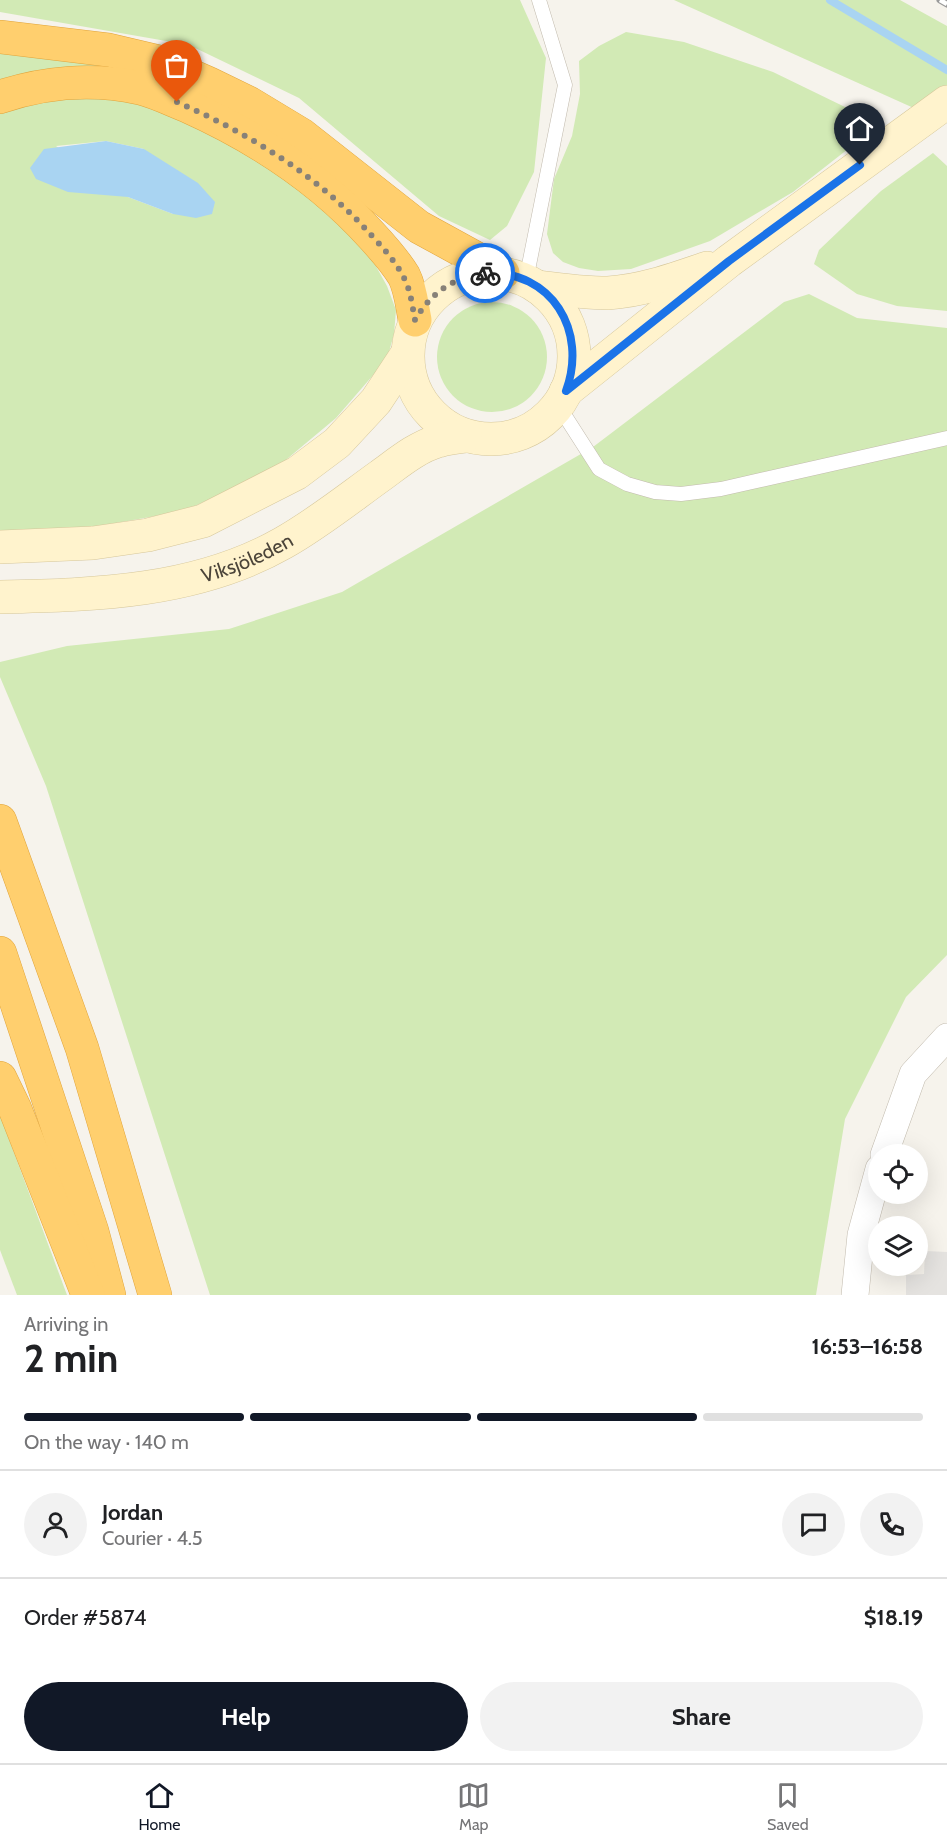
<!DOCTYPE html>
<meta charset="utf-8">
<style>
:root{--surface:#fff;--page:#f2f2f2;--text:#202124;--muted:#757577;--line:#e0e0e0;--accent:#111827}
body{margin:0;font-family:Cabin,sans-serif;background:var(--page);color:var(--text);height:100vh;display:flex;flex-direction:column;font-size:22px;white-space:nowrap}
*{box-sizing:border-box;margin:0}
p{font-size:20px;color:var(--muted)}
.icon{flex:none;width:33px;height:33px;fill:none;stroke:currentColor;stroke-width:2;stroke-linecap:round;stroke-linejoin:round}
.map{position:relative;height:1295px;overflow:hidden}
.sheet{display:flex;flex-direction:column;background:var(--surface);flex:1}
.sheet>*{flex:none}
.buttons{position:absolute;left:868px;top:1144px;display:grid;gap:12px}
.buttons a{display:grid;place-items:center;width:60px;height:60px;border-radius:50%;background:var(--surface);box-shadow:0 6px 24px #0002;font-size:30px}
.pin{position:absolute;display:grid;place-items:center;width:51px;height:51px;color:#fff;margin:-62px -26px;border-radius:50% 50% 50% 0;rotate:-45deg;box-shadow:0 0 6px #0007}
.pin .icon{rotate:45deg}
.courier{position:absolute;display:grid;place-items:center;width:60px;height:60px;margin:-30px;border:4px solid #1a73e8;border-radius:50%;background:#fff;color:#222;box-shadow:0 2px 8px #0007}
.head em{font-style:normal;font-weight:800}
.head div{display:flex;flex-direction:column-reverse}
.head{display:flex;align-items:center;justify-content:space-between;height:102px;padding:0 24px}
h1{font-size:39px;font-weight:800;line-height:45px}
.bar{display:grid;grid-template-columns:repeat(4,1fr);gap:9px 6px;align-content:center;height:72px;padding:0 24px}
.bar i{height:8px;border-radius:4px;background:var(--line)}
.bar .selected{background:var(--accent)}
.bar p{grid-column:span 4}
.line{display:flex;align-items:center;gap:15px;padding:0 24px;border-top:2px solid var(--line)}
.line div{flex:1}
.round{display:grid;place-items:center;flex:none;width:63px;height:63px;border-radius:32px;background:var(--page)}
.cta{display:flex;gap:12px;margin-top:auto;padding:12px 24px}
.cta a{flex:1;height:69px;border-radius:36px;background:var(--accent);color:#fff;font-size:24px;font-weight:800;line-height:69px;text-align:center}
.cta a+a{background:var(--page);color:var(--text)}
.menu{display:flex;justify-content:space-around;align-items:center;height:84px;border-top:2px solid var(--line);background:var(--surface);font-size:16px;color:var(--muted)}
.menu a{display:grid;justify-items:center;gap:3px}
.menu .selected{color:var(--accent)}
.map>svg:first-child{display:block}
.green{fill:#d2eab5;fill-rule:evenodd}
.parking{fill:#e5e3e0}
.water{fill:#a9d4f2}
.lines{fill:none;stroke-linecap:round;stroke-linejoin:round}
.stream{stroke:#a9d4f2;stroke-width:8}
.lane-casing{stroke:#c2bbae;stroke-width:15}
.street-casing{stroke:#c2bbae;stroke-width:28}
.secondary-casing{stroke:#d6c79b;stroke-width:34}
.highway-casing{stroke:#e0a43c;stroke-width:34}
.lane{stroke:#fff;stroke-width:14}
.street{stroke:#fff;stroke-width:27}
.secondary{stroke:#fff3cd;stroke-width:33}
.highway{stroke:#ffcf6e;stroke-width:33}
.rail-casing{stroke:#9a9a9a;stroke-width:7}
.rail{stroke:#fff;stroke-width:4.5;stroke-dasharray:14;stroke-linecap:butt}
.done{stroke:#878178;stroke-width:6;stroke-dasharray:0 10.8}
.route{stroke:#1a73e8;stroke-width:8}
.labels{text-anchor:middle;stroke-width:6;stroke-linejoin:round;paint-order:stroke}
.street-label{font-size:20px;fill:#4b4439;stroke:#fff}
</style>
<div class="map">
<svg width="947" height="1295" viewBox="0 0 947 1295">
<rect width="100%" height="100%" fill="#f6f3ec"/>
<g class="green">
<polygon points="0,0 520,0 546,58 534,172 507,226 490,240 439,216 299,98 189,45 0,12"/>
<polygon points="674,0 900,0 947,26 947,123"/>
<polygon points="626,32 684,42 773,72 880,124 793,192 710,241 631,269 598,271 579,268 563,262 553,253 547,234 554,179 572,136 580,94 579,61 599,46"/>
<polygon points="0,52 100,63 99,69 0,86"/>
<path d="M 128,97 L 237,143 L 308,197 L 368,252 L 387,286 L 396,310 L 394,334 L 387,359 L 336,418 L 275,469 L 184,511 L 82,529 L 0,533 L 0,110 L 29,98 ZM 106,141 L 144,149 L 173,214 L 128,197 L 56,146 Z"/>
<polygon points="933,153 947,166 947,311 897,306 857,294 814,264 819,250 881,191"/>
<polygon points="809,294 857,318 947,328 947,955 906,997 845,1119 816,1295 210,1295 46,786 0,677 0,662 67,646 229,629 342,592 593,447 784,302"/>
<circle cx="492" cy="357" r="55"/>
<polygon points="0,1115 67,1295 17,1295 0,1250"/>
</g>
<polygon class="parking" points="925,1251 947,1252 947,1295 906,1295 906,1275 924,1274"/>
<polygon class="water" points="106,141 144,149 198,183 215,202 212,214 196,218 173,214 128,197 68,192 36,179 30,168 44,149"/>
<g class="lines">
<polyline class="stream" points="830,0 947,70"/>
<defs>
<g id="lane">
<polyline points="526,280 565,85 539,0"/>
<polyline points="558,405 599,469 627,484 655,492 681,494 721,489 947,438"/>
</g>
<g id="street">
<polyline points="884,1155 913,1074 947,1037"/>
<polyline points="855,1295 861,1235 879,1169"/>
</g>
<g id="secondary">
<circle cx="491" cy="356" r="83"/>
<path d="M 538,287 C 561,290 585,293 608,293 C 642,291 675,279 707,268"/>
<polyline points="566,391 729,261 947,102"/>
<polyline points="0,547 93,543 148,535 203,521 297,473 337,443 376,401 407,354"/>
<path id="s1" d="M 0,597 C 96,595 197,592 283,543 C 317,524 348,499 380,476 C 398,463 417,447 438,441 C 447,438 456,437 465,436"/>
</g>
<g id="highway">
<polyline points="0,37 109,50 160,62 208,83 249,103 302,135 419,227 503,273"/>
<path d="M 0,97 C 44,82 93,78 140,88 C 156,92 172,100 187,106 C 256,137 322,180 373,237 C 384,249 395,261 404,276 C 411,290 412,306 415,320"/>
<polyline points="0,821 82,1048 155,1295"/>
<polyline points="0,953 92,1231 109,1295"/>
<polyline points="0,1078 15,1109 88,1295"/>
</g>
</defs>
<use href="#lane" class="lane-casing"/>
<use href="#street" class="street-casing"/>
<use href="#secondary" class="secondary-casing"/>
<use href="#highway" class="highway-casing"/>
<use href="#lane" class="lane"/>
<use href="#street" class="street"/>
<use href="#secondary" class="secondary"/>
<use href="#highway" class="highway"/>
<defs>
<polyline id="rail" points="940,0 947,4"/>
</defs>
<use href="#rail" class="rail-casing"/>
<use href="#rail" class="rail"/>
</g>
<g class="lines">
<path class="done" d="M 177,102 C 250,134 320,177 372,236 C 384,249 395,261 403,276 C 411,290 412,306 415,320 C 431,293 453,277 485,273"/>
<path class="route" d="M 485,273 C 552,270 588,331 566,391 L 729,261 L 860,165"/>
</g>
<g class="labels">
<g class="street-label">
<text dy="7" stroke="none"><textPath href="#s1" startOffset="252">Viksjöleden</textPath></text>
</g>
</g>
</svg>
<div class="buttons">
<a><svg class="icon" aria-label="locate" viewBox="0 0 24 24"><circle cx="12" cy="12" r="6"/><path d="M12 2v4M12 18v4M2 12h4M18 12h4"/></svg></a>
<a><svg class="icon" aria-label="layers" viewBox="0 0 24 24"><path d="M12 4l9 5-9 5-9-5zM3 14l9 5 9-5"/></svg></a>
</div>
<div class="pin" style="left:177px;top:102px;background:#ea580c"><svg class="icon" aria-label="bag" viewBox="0 0 24 24"><path d="M5 8h14l-1 12H6zM9 8a3 3 0 0 1 6 0"/></svg></div>
<div class="pin" style="left:860px;top:165px;background:#1f2937"><svg class="icon" aria-label="home" viewBox="0 0 24 24"><path d="M3 11l9-7 9 7M6 9v11h12V9"/></svg></div>
<div class="courier" style="left:485px;top:273px"><svg class="icon" aria-label="bike" viewBox="0 0 24 24"><circle cx="6" cy="16" r="4"/><circle cx="18" cy="16" r="4"/><path d="M6 16l4-8h5l3 8M10 8l3 8H6M13 5h3"/></svg></div>
</div>
<section class="sheet">
<div class="head"><div><h1>2 min</h1><p>Arriving in</p></div><em>16:53–16:58</em></div>
<div class="bar"><i class="selected"></i><i class="selected"></i><i class="selected"></i><i></i><p>On the way · 140 m</p></div>
<div class="line" style="height:108px"><a class="round"><svg class="icon" aria-label="person" viewBox="0 0 24 24"><circle cx="12" cy="8" r="4"/><path d="M4 21q1-7 8-7t8 7"/></svg></a><div><b>Jordan</b><p>Courier · 4.5</p></div><a class="round"><svg class="icon" aria-label="chat" viewBox="0 0 24 24"><path d="M4 5h16v11H9l-5 4z"/></svg></a><a class="round"><svg class="icon" aria-label="phone" viewBox="0 0 24 24"><path d="M5 4h4l2 5-3 2q2 4 5 5l2-3 5 2v4C11 20 4 13 5 4z"/></svg></a></div>
<div class="line" style="height:78px"><div>Order #5874</div><b>$18.19</b></div>
<div class="cta"><a>Help</a><a>Share</a></div>
</section>
<nav class="menu">
<a class="selected"><svg class="icon" aria-label="home" viewBox="0 0 24 24"><path d="M3 11l9-7 9 7M6 9v11h12V9"/></svg>Home</a>
<a><svg class="icon" aria-label="map" viewBox="0 0 24 24"><path d="M3 6l6-2 6 2 6-2v14l-6 2-6-2-6 2zM9 4v14M15 6v14"/></svg>Map</a>
<a><svg class="icon" aria-label="saved" viewBox="0 0 24 24"><path d="M7 4h10v16l-5-4-5 4z"/></svg>Saved</a>
</nav>
